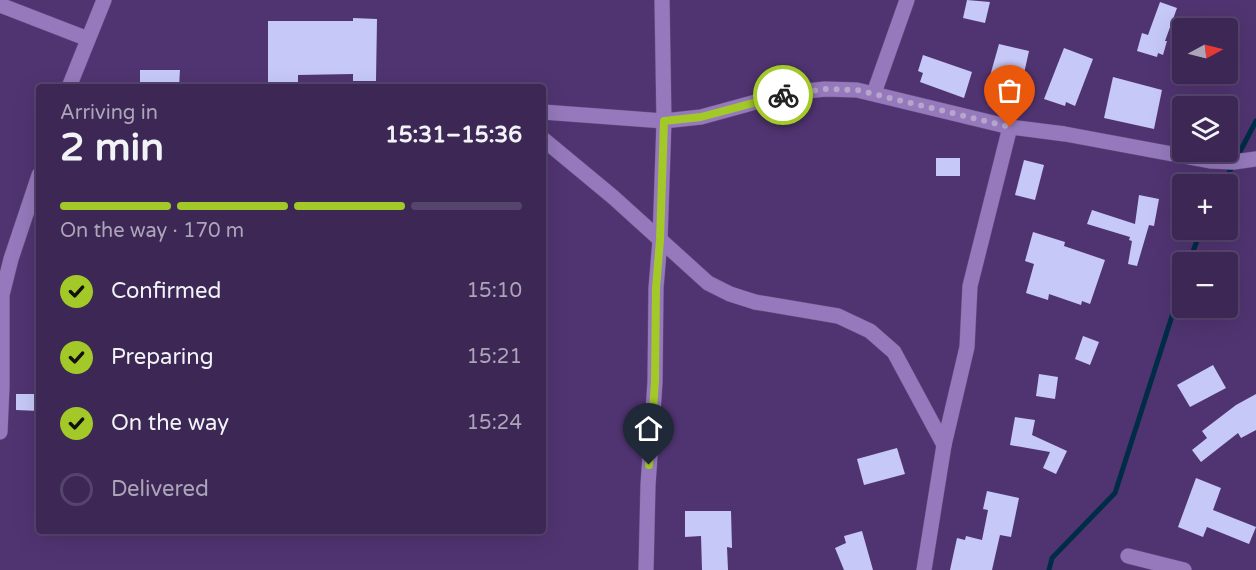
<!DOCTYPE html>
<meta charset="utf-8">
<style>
:root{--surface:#3c2755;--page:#432f5b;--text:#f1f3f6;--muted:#aca5b9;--line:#55446c;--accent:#a2c928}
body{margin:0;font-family:"Varela Round",sans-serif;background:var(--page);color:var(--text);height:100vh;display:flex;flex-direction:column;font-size:22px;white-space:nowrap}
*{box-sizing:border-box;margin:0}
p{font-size:20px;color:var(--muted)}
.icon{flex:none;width:33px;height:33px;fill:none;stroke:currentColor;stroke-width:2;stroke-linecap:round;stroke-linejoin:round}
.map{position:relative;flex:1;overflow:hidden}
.panel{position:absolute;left:36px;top:84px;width:510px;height:450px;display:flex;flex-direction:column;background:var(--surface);border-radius:6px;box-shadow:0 6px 24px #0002,0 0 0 2px var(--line)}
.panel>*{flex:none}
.needle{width:39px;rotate:83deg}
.buttons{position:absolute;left:1172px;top:18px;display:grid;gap:12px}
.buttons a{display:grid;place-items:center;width:66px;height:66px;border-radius:6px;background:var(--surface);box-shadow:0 6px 24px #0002,0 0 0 2px var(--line);font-size:30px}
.pin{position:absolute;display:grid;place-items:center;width:51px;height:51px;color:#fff;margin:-62px -26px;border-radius:50% 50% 50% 0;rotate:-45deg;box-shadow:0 0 6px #0007}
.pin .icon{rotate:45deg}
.courier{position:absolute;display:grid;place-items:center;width:60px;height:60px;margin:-30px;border:4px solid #a2c928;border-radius:50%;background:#fff;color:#222;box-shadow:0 2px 8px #0007}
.head em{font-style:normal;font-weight:700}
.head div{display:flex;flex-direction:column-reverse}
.head{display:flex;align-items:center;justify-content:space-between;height:102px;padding:0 24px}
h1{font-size:39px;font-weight:700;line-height:45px}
.bar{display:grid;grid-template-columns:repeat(4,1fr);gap:9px 6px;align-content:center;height:72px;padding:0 24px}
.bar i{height:8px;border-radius:4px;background:var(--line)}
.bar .on{background:var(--accent)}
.bar p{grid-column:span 4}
ol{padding:0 24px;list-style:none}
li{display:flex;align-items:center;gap:18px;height:66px}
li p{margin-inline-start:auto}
li .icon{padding:6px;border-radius:50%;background:var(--accent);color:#111;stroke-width:4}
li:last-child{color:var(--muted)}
li i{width:33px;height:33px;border:3px solid var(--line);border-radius:50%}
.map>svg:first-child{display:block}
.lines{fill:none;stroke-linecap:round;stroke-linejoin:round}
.stream{stroke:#002c47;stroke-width:5}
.building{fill:#c6c8f8}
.minor-casing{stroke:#654e7f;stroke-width:16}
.minor{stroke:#9579bc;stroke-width:15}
.done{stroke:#b5a6ca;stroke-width:6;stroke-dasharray:0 10.8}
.route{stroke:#a2c928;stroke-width:8}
</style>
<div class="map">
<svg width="1256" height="570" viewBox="0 0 1256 570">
<rect width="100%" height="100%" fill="#503471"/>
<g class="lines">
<g class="stream">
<polyline points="1223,184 1256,121"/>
<polyline points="1189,262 1201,230"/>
<polyline points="1049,570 1052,558 1115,493 1182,285"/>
</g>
</g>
<g class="building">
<polygon points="967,0 990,2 985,23 963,18"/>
<polygon points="1160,2 1177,8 1165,41 1167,41 1163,55 1158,53 1157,57 1137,51 1142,33 1148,35"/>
<polygon points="353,18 377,19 376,81 353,81 353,74 298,75 298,87 268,87 268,21 353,21"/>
<polygon points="999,44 1029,51 1019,96 1002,92 1003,86 988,83"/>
<polygon points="1064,48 1093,59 1075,106 1066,102 1065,106 1044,99"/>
<polygon points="923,55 972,72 964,98 920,82 923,73 918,71"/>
<polygon points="140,70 180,70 179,87 140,87"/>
<polygon points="1113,77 1162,90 1154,129 1104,118"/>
<rect x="936" y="158" width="24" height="18"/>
<polygon points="1024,160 1044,165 1035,200 1015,195"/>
<polygon points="1139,195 1159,199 1154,226 1149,225 1137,266 1128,264 1132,241 1129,240 1130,237 1087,224 1092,210 1135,224"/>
<polygon points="1033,232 1065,242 1064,246 1105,260 1090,304 1082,301 1081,305 1049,294 1048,300 1026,293 1034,264 1025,261"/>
<polygon points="1083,336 1099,342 1090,365 1075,359"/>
<polygon points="1213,365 1226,388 1190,407 1177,385"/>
<polygon points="1039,374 1058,377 1055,399 1036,396"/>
<polygon points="16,394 39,394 39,411 16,410"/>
<polygon points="1256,394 1256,430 1241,438 1238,433 1201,462 1192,450 1207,438 1202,431 1236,405"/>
<polygon points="1015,417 1035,420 1032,435 1067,451 1056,474 1043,468 1050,452 1010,445"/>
<polygon points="897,448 905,474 864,485 857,459"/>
<polygon points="1196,478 1221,488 1213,510 1256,527 1249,544 1207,527 1203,537 1178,527"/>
<polygon points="987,491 1019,498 1011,537 1000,535 992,570 950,570 957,538 965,540 966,536 982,540 988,510 983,509"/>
<polygon points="685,511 731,511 732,548 727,547 728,570 702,570 701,536 685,537"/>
<polygon points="862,531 873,570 844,570 835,548 846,543 844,536"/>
</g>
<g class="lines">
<defs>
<g id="minor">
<polyline points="0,5 88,39"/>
<polyline points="69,87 104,0"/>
<polyline points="874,93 907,0"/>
<polyline points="543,112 664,121 701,117 789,93 825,89 857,90 1010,127 1065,134 1210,161 1234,162 1256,159"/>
<polyline points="543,139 613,197 708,283 730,294 755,302 838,316 870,331 894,352 944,445"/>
<polyline points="0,432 2,387 2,295 11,259 39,175"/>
<polyline points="1128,556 1184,570"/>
<polyline points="646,570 648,485 655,382 656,288 660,240 664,121 662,0"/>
<polyline points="924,570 944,445 967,347 970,286 1010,127"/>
</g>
</defs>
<use href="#minor" class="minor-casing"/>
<use href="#minor" class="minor"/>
</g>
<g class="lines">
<polyline class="done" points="783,95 825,89 857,90 1010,127"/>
<polyline class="route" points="649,465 655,382 656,288 660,240 664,121 701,117 783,95"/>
</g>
</svg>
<div class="buttons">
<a><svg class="needle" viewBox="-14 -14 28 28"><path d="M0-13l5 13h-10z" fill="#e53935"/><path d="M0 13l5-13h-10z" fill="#aca5b9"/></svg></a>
<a><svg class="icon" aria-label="layers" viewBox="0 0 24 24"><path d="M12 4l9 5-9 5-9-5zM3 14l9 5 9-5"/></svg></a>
<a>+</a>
<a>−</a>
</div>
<div class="pin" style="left:1010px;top:127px;background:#ea580c"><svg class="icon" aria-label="bag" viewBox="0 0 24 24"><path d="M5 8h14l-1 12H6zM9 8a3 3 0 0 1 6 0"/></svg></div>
<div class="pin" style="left:649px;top:465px;background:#1f2937"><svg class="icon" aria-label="home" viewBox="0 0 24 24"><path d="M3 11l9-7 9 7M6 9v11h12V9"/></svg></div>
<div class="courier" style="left:783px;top:95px"><svg class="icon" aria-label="bike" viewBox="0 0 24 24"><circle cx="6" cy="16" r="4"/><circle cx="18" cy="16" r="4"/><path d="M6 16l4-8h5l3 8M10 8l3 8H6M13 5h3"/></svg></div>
<section class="panel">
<div class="head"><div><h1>2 min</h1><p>Arriving in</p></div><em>15:31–15:36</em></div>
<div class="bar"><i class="on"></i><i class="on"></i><i class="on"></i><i></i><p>On the way · 170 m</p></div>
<ol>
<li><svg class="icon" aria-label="check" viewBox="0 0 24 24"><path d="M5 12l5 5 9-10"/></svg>Confirmed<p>15:10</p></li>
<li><svg class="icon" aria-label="check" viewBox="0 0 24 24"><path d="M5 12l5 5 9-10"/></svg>Preparing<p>15:21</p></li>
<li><svg class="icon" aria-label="check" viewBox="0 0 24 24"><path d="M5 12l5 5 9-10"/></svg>On the way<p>15:24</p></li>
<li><i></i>Delivered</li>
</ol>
</section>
</div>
